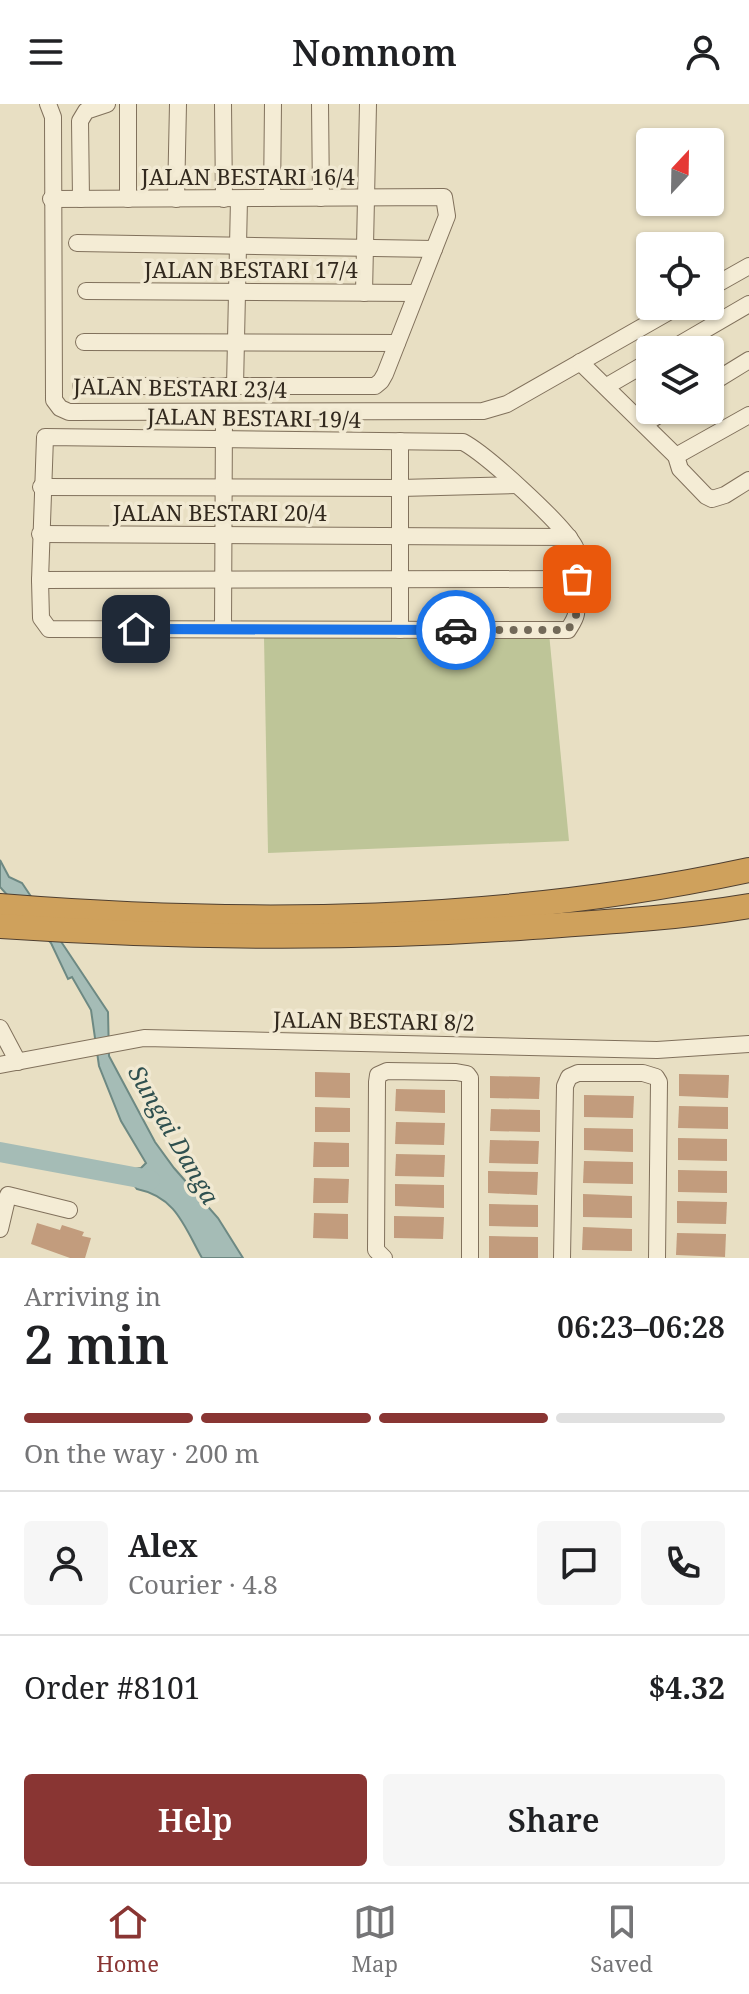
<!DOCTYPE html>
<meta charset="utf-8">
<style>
:root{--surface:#fff;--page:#f6f6f6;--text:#202124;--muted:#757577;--line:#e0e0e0;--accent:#893533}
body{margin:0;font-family:"Noto Serif",serif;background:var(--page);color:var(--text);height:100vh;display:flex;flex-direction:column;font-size:30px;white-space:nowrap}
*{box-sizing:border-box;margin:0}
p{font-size:26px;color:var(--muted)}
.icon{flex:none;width:44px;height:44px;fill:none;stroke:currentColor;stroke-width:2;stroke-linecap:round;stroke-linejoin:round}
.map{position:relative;height:1154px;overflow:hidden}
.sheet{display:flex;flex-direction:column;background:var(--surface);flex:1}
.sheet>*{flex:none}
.needle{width:52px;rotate:22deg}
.buttons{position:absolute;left:636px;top:24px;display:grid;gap:16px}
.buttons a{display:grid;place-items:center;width:88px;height:88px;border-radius:8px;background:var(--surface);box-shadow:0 2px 6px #0004;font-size:40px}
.pin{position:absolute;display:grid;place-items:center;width:68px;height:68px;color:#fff;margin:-34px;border-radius:16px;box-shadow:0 4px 12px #0006}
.courier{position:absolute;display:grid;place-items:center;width:80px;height:80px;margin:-40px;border:6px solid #1a73e8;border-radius:50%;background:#fff;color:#222;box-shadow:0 2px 10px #0007}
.overview em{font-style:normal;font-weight:600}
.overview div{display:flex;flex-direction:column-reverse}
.overview{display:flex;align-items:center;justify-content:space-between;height:136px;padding:0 24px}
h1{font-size:52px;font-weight:600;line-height:60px}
.bar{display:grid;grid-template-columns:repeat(4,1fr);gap:12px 8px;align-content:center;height:96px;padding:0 24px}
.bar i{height:10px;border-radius:6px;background:var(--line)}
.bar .on{background:var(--accent)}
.bar p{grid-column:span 4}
.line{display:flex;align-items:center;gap:20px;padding:0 24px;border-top:2px solid var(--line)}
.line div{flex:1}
.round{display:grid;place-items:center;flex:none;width:84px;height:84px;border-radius:8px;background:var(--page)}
.action{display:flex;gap:16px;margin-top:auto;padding:16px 24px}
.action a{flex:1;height:92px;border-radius:8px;background:var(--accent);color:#fff;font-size:32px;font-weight:600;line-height:92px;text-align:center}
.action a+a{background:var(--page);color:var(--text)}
header{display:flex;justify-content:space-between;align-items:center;height:104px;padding:0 24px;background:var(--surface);font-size:36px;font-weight:600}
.tabs{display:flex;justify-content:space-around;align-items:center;height:112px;border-top:2px solid var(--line);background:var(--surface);font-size:22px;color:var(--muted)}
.tabs a{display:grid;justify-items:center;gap:4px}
.tabs .on{color:var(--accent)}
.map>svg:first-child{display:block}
.green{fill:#bec598}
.water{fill:#a5bcb6;stroke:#6d8983;stroke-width:2}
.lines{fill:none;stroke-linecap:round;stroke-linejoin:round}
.river{stroke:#a5bcb6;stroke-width:20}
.building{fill:#c29c7d}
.minor-casing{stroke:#81715c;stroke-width:18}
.highway-casing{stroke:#4f3f30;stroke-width:26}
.minor{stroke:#f4ecd5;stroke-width:16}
.highway{stroke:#cfa15c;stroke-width:24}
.done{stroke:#726958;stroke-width:8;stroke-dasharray:0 14.4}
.route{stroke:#1a73e8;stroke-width:10}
.labels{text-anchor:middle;stroke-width:7;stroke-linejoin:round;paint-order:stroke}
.street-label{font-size:22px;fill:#32291e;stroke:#f1e9d2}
.water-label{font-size:24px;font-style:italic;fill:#2f504f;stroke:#f1e9d2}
</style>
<header><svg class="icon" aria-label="menu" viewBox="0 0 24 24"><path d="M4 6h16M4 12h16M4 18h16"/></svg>Nomnom<svg class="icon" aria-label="person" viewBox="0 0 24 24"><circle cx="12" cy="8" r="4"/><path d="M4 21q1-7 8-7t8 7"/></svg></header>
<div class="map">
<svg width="749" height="1154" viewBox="0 0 749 1154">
<rect width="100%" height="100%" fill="#e8dfc3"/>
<polygon class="green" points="549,529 569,737 268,749 264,533"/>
<path class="water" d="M 0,756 L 9,773 L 22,779 L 108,908 L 109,952 L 155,1038 L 174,1064 L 218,1114 L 243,1154 L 202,1154 C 184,1122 176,1093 137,1085 L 131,1077 L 126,1076 L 127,1066 L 141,1064 L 146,1059 L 121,1017 L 99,962 L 91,906 L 72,873 L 68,875 L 51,839 L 0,783 Z"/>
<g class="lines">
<polyline class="river" points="0,1048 150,1076"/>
</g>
<g class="building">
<polygon points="315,968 350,969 350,994 315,993"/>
<polygon points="679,970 729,971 728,994 679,992"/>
<polygon points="490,972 540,973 539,995 490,994"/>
<polygon points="396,985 445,986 445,1009 395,1007"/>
<polygon points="584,991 634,992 633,1014 584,1013"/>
<polygon points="679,1002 728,1003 728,1025 678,1024"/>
<polygon points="315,1003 350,1004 350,1028 315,1028"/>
<polygon points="491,1005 540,1006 540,1028 490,1027"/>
<polygon points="396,1018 445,1019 444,1041 395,1040"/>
<polygon points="584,1024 633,1025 633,1048 584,1046"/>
<polygon points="678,1034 727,1035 727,1057 678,1056"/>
<polygon points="490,1036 539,1037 538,1060 489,1059"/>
<polygon points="314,1038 349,1039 349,1063 313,1063"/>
<polygon points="396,1050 445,1051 444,1073 395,1072"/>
<polygon points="584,1057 633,1058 633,1080 583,1079"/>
<polygon points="678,1066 727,1067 727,1089 678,1088"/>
<polygon points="488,1067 538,1068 537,1091 488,1089"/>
<polygon points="314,1074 349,1075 348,1099 313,1099"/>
<polygon points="395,1080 444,1081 444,1104 395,1102"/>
<polygon points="583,1090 632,1092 632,1114 583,1113"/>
<polygon points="677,1097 727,1098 726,1120 677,1119"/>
<polygon points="489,1100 538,1101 538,1123 489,1122"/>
<polygon points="314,1109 348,1110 348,1135 313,1134"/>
<polygon points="394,1112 444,1113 443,1135 394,1134"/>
<polygon points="37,1119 60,1126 62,1121 84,1128 82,1132 91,1134 85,1154 70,1154 31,1140"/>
<polygon points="583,1123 632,1125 632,1147 582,1146"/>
<polygon points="677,1129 726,1130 725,1153 676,1151"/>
<polygon points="489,1132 538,1133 538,1154 489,1154"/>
</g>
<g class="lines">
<defs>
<g id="minor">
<polyline points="48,0 53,13 54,296 60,304 69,308 483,307 507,300 679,202"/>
<polyline points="223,0 224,95"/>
<polyline points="320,0 321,94"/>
<polyline points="272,94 273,0"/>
<polyline points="51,95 444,93 447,112 385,270 381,277 375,282 81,282"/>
<polyline points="81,95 80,17 86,7 107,0"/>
<polyline points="128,95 128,0"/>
<polyline points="176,95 178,0"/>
<polyline points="77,139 434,145"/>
<polyline points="710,184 749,162"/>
<polyline points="86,187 416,189"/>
<polyline points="364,189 368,0"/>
<polyline points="84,238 397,239"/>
<polyline points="670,246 749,200"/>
<polyline points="580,258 676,352 680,365 706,392 712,395 725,391 749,376"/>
<polyline points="710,280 749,256"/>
<polyline points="607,282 650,257"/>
<polyline points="235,283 239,95"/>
<polyline points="644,320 667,306"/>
<path d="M 45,333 L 463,338 C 487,351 563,420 575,443 C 580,452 578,498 576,510 C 575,516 571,521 568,526 L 49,525 L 41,514 L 40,476 Z"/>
<polyline points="400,337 400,526"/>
<polyline points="676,352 749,311"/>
<polyline points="41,383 400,384 516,381"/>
<polyline points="40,430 569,433"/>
<polyline points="40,476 577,475"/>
<polyline points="223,525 224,308"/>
<polyline points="0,924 18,958"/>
<polyline points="0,961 144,934 657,946 749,940"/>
<polyline points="0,1125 8,1091 69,1106"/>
<polyline points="384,1154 376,1146 377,978 378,971 387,967 456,968 467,970 470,974 470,1154"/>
<polyline points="562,1154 565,982 569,973 578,969 643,969 656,973 659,978 657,1154"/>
</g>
<g id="highway">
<path d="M 0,802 C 250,822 503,819 749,766"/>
<path d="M 0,822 C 178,834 354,836 532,823 C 605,818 677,814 749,802"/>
</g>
</defs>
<use href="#minor" class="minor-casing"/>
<use href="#highway" class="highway-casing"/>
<use href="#minor" class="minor"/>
<use href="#highway" class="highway"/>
</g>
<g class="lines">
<polyline class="done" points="456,526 568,526 576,513 577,475"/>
<polyline class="route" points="136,525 456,526"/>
</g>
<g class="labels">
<g class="street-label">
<text x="248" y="81">JALAN BESTARI 16/4</text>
<text x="251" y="174">JALAN BESTARI 17/4</text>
<text transform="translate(180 284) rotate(1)" y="8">JALAN BESTARI 23/4</text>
<text transform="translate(254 314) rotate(1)" y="8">JALAN BESTARI 19/4</text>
<text x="220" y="417">JALAN BESTARI 20/4</text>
<text transform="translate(374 917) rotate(1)" y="8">JALAN BESTARI 8/2</text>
</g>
<g class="water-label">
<text transform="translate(173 1031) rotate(60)" y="8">Sungai Danga</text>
</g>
</g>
</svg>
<div class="buttons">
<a><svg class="needle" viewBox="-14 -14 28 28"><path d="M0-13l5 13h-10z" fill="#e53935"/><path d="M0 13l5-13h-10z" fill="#757577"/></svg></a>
<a><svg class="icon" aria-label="locate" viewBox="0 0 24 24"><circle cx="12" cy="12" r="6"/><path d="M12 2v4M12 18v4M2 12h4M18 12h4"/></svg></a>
<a><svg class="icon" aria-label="layers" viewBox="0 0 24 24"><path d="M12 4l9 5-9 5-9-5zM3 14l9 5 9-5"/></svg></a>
</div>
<div class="pin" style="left:577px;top:475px;background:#ea580c"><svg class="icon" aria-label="bag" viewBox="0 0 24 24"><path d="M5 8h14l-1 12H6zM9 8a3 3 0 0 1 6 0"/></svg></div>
<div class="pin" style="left:136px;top:525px;background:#1f2937"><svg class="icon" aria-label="home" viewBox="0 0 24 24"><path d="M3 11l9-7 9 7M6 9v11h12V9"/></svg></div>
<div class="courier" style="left:456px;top:526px"><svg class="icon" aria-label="car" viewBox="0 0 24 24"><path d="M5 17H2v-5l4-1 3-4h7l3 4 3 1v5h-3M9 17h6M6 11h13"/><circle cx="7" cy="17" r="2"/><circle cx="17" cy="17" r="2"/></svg></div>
</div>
<section class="sheet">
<div class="overview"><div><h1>2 min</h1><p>Arriving in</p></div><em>06:23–06:28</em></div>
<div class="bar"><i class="on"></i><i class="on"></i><i class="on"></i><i></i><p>On the way · 200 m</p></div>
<div class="line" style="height:144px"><a class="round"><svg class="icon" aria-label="person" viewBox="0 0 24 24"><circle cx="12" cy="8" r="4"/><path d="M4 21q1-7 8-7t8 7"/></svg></a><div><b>Alex</b><p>Courier · 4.8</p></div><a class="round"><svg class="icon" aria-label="chat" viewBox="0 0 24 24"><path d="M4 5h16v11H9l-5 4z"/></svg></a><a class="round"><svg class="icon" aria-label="phone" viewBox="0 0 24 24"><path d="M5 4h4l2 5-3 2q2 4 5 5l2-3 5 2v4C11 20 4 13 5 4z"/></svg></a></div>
<div class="line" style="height:104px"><div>Order #8101</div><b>$4.32</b></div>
<div class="action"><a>Help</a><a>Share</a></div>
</section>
<nav class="tabs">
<a class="on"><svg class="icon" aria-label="home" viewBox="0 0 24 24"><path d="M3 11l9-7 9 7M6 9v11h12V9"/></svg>Home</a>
<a><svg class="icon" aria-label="map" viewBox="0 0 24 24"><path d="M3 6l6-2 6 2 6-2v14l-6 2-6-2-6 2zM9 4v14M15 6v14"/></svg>Map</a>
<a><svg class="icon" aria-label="saved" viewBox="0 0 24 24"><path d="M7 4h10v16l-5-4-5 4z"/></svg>Saved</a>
</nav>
